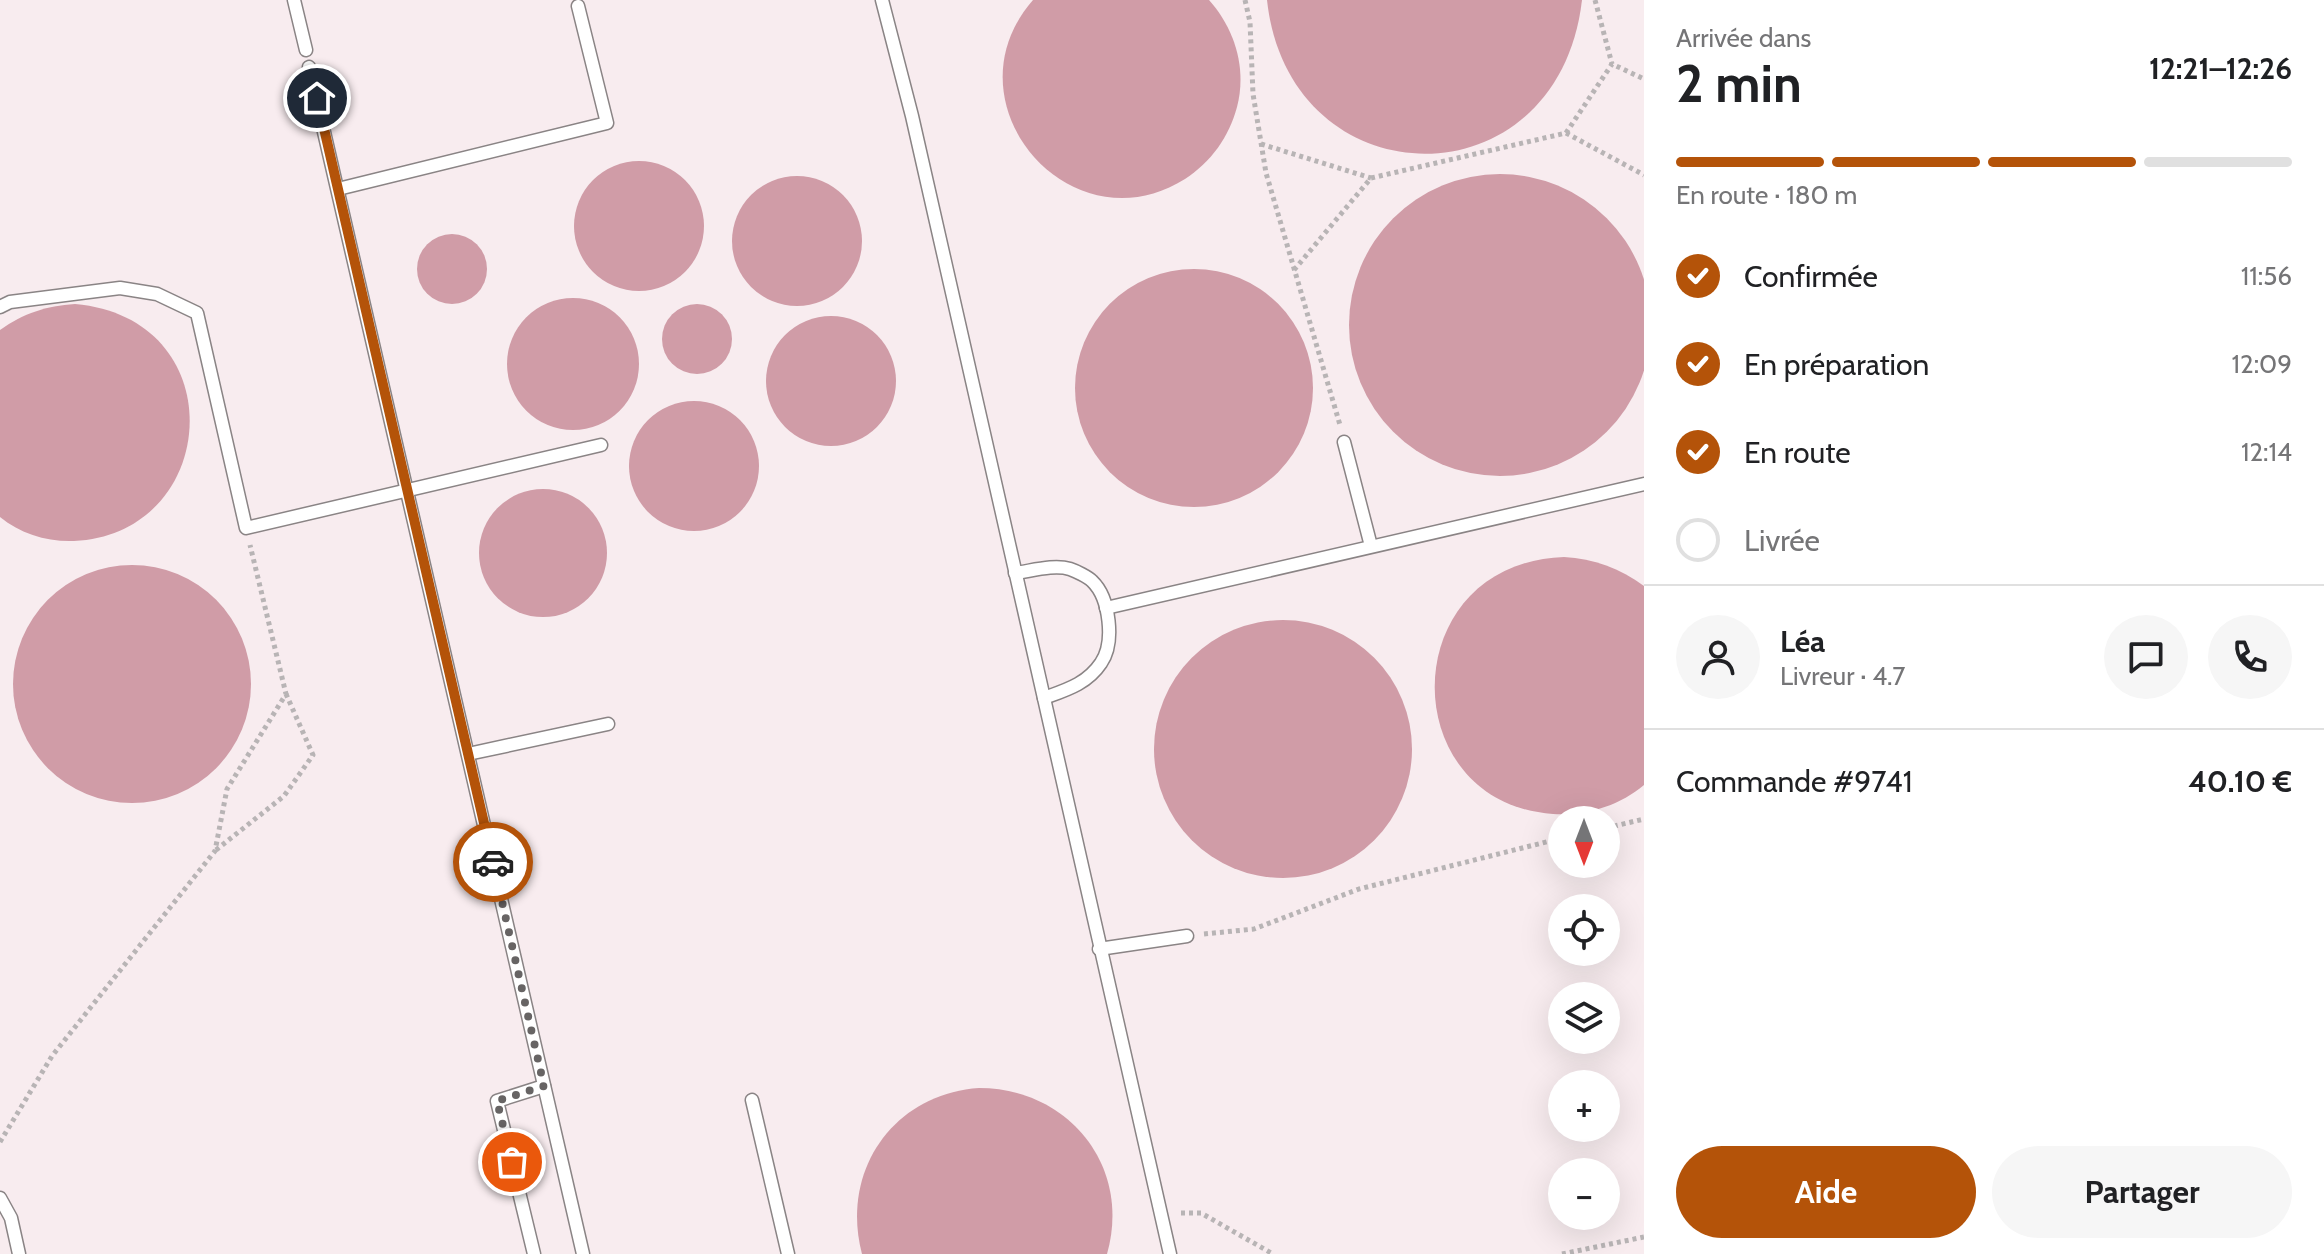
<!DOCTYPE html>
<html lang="fr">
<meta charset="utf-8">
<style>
:root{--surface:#fff;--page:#f6f6f6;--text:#202124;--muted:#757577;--line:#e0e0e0;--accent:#b45309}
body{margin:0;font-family:Cabin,sans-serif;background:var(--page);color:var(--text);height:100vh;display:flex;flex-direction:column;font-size:30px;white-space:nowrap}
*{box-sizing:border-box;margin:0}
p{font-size:26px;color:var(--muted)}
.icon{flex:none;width:44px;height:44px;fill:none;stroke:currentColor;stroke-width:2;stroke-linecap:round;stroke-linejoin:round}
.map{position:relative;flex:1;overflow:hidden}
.panel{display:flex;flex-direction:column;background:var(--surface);width:680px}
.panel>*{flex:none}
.needle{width:52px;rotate:180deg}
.tools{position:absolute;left:1548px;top:806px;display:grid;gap:16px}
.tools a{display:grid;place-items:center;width:72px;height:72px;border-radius:50%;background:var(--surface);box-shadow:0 8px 32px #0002;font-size:40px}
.pin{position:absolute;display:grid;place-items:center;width:68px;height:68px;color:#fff;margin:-34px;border:4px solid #fff;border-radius:50%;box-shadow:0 2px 8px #0007}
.courier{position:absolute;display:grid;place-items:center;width:80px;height:80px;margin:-40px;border:6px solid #b45309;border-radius:50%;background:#fff;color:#222;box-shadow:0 2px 10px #0007}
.summary em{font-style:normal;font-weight:700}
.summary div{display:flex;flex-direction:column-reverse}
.summary{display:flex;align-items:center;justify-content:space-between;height:136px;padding:0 32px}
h1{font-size:52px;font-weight:700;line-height:60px}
.bar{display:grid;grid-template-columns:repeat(4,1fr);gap:12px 8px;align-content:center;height:96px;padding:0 32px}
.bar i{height:10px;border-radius:6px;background:var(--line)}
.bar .selected{background:var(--accent)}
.bar p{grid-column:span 4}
.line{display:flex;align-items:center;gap:20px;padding:0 32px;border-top:2px solid var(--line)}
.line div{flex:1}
.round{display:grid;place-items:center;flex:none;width:84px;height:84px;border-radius:42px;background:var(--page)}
ol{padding:0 32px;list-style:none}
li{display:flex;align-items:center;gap:24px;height:88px}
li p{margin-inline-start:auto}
li .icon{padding:8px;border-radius:50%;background:var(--accent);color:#fff;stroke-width:4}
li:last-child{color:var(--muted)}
li i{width:44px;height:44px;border:4px solid var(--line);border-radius:50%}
.action{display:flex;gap:16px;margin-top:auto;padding:16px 32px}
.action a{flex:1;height:92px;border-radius:48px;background:var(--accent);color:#fff;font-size:32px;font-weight:700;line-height:92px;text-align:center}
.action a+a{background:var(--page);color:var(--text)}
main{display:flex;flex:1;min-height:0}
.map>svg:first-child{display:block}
.built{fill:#f8ecef;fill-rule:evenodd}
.water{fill:#d09ca7}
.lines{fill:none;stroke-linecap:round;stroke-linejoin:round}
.service-casing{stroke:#8a8485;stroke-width:15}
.path{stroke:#b8b4b5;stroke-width:5;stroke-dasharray:4 4;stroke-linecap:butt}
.service{stroke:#fff;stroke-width:12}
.done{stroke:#676464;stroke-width:8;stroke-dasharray:0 14.4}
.route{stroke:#b45309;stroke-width:10}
</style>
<main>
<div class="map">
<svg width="1644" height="1254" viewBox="0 0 1644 1254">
<rect width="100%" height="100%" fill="#fffafb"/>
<path class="built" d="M 0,0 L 1644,0 L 1644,1254 L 0,1254 ZM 1562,820 L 1606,820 L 1606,864 L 1562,864 ZM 1562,908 L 1606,908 L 1606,952 L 1562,952 ZM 1562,996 L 1606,996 L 1606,1040 L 1562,1040 ZM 1562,1084 L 1606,1084 L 1606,1128 L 1562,1128 ZM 1562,1172 L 1606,1172 L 1606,1216 L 1562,1216 Z"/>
<g class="water">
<path d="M 1033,0 L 1209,0 C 1235,29 1247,69 1237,107 C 1229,137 1211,162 1185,179 C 1071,251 943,103 1033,0 Z"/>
<path d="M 1267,0 L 1582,0 C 1558,207 1289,203 1267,0 Z"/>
<circle cx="639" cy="226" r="65"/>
<circle cx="1500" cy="325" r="151"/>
<circle cx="797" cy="241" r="65"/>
<circle cx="452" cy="269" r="35"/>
<circle cx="1194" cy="388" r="119"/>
<circle cx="573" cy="364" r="66"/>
<circle cx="697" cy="339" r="35"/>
<path d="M 75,304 C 235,318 221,534 74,541 C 47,542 21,534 0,517 L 0,330 C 24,313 46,306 75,304 Z"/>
<circle cx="831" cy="381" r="65"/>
<circle cx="694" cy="466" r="65"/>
<circle cx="543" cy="553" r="64"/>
<path d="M 1564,557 C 1594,559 1620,568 1644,586 L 1644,785 C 1619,806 1586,816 1553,814 C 1393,803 1394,563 1564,557 Z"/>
<circle cx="132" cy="684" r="119"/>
<circle cx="1283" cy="749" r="129"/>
<path d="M 979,1088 C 1068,1088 1132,1166 1107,1254 L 862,1254 C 840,1171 893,1094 979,1088 Z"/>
</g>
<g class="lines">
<defs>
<g id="service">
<polyline points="294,0 306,50"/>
<polyline points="882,0 912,116 1170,1254"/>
<polyline points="309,67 583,1254"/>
<polyline points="338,189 607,123 578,6"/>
<polyline points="0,307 10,302 120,288 157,294 197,313 246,528 601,445"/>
<polyline points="1344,442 1371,546"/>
<path d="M 1015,573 C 1031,571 1054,564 1070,569 C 1076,571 1088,577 1092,581 C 1110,598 1115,643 1101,663 C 1087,684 1066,690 1044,698"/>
<polyline points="1106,608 1644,484"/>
<polyline points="468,754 608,724"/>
<polyline points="1099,949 1187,936"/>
<polyline points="752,1100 788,1254"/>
<polyline points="0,1198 11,1218 19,1254"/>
<polyline points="534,1254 497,1101 544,1086"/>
</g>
</defs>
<use href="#service" class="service-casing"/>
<g class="path">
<polyline points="1245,0 1250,22 1253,94 1266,173 1340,425"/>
<polyline points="1595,0 1612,64"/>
<polyline points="1566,133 1612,64 1644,79"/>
<polyline points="1261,144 1371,178"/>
<polyline points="1294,270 1371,178 1566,133 1644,175"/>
<polyline points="1606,828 1644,819"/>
<polyline points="216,850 284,796 313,755 286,694"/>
<polyline points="1204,934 1254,929 1359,889 1562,838"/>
<polyline points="0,1142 52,1056 215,851 227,789 286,694 250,545"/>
<polyline points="1181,1213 1201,1213 1273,1254"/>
<polyline points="1562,1254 1644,1237"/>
</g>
<use href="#service" class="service"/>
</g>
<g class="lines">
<polyline class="done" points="493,862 544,1086 497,1101 512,1162"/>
<polyline class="route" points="317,98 493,862"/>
</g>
</svg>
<div class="tools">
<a><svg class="needle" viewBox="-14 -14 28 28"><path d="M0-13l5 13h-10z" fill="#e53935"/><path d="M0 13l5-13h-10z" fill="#757577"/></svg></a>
<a><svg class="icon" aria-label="locate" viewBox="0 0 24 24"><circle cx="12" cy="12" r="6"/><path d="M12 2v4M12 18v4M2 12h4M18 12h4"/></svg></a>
<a><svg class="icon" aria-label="layers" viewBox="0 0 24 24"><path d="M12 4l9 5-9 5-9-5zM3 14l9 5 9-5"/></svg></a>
<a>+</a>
<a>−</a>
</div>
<div class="pin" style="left:512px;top:1162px;background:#ea580c"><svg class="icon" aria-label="bag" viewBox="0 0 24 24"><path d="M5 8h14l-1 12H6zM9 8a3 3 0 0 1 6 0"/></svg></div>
<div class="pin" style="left:317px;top:98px;background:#1f2937"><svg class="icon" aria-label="home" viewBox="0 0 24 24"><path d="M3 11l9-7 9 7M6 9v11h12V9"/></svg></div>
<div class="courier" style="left:493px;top:862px"><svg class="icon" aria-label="car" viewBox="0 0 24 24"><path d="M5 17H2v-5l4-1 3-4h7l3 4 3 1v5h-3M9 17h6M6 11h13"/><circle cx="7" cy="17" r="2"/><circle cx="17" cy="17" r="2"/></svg></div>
</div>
<section class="panel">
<div class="summary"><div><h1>2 min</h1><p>Arrivée dans</p></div><em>12:21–12:26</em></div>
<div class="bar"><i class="selected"></i><i class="selected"></i><i class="selected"></i><i></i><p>En route · 180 m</p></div>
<ol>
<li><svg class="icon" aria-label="check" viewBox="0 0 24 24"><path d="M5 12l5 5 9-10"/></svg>Confirmée<p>11:56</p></li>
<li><svg class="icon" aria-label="check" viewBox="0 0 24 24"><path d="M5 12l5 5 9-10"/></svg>En préparation<p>12:09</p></li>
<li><svg class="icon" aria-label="check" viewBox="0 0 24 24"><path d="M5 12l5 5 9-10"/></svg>En route<p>12:14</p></li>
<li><i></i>Livrée</li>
</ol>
<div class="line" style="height:144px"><a class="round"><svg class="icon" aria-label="person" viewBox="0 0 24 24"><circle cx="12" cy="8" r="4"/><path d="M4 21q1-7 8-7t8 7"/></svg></a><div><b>Léa</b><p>Livreur · 4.7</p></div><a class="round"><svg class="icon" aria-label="chat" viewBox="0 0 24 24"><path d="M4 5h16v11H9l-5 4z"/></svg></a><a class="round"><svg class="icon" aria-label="phone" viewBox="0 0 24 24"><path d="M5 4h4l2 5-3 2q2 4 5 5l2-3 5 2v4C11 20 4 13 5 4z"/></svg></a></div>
<div class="line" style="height:104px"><div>Commande #9741</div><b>40.10 €</b></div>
<div class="action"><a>Aide</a><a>Partager</a></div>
</section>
</main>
